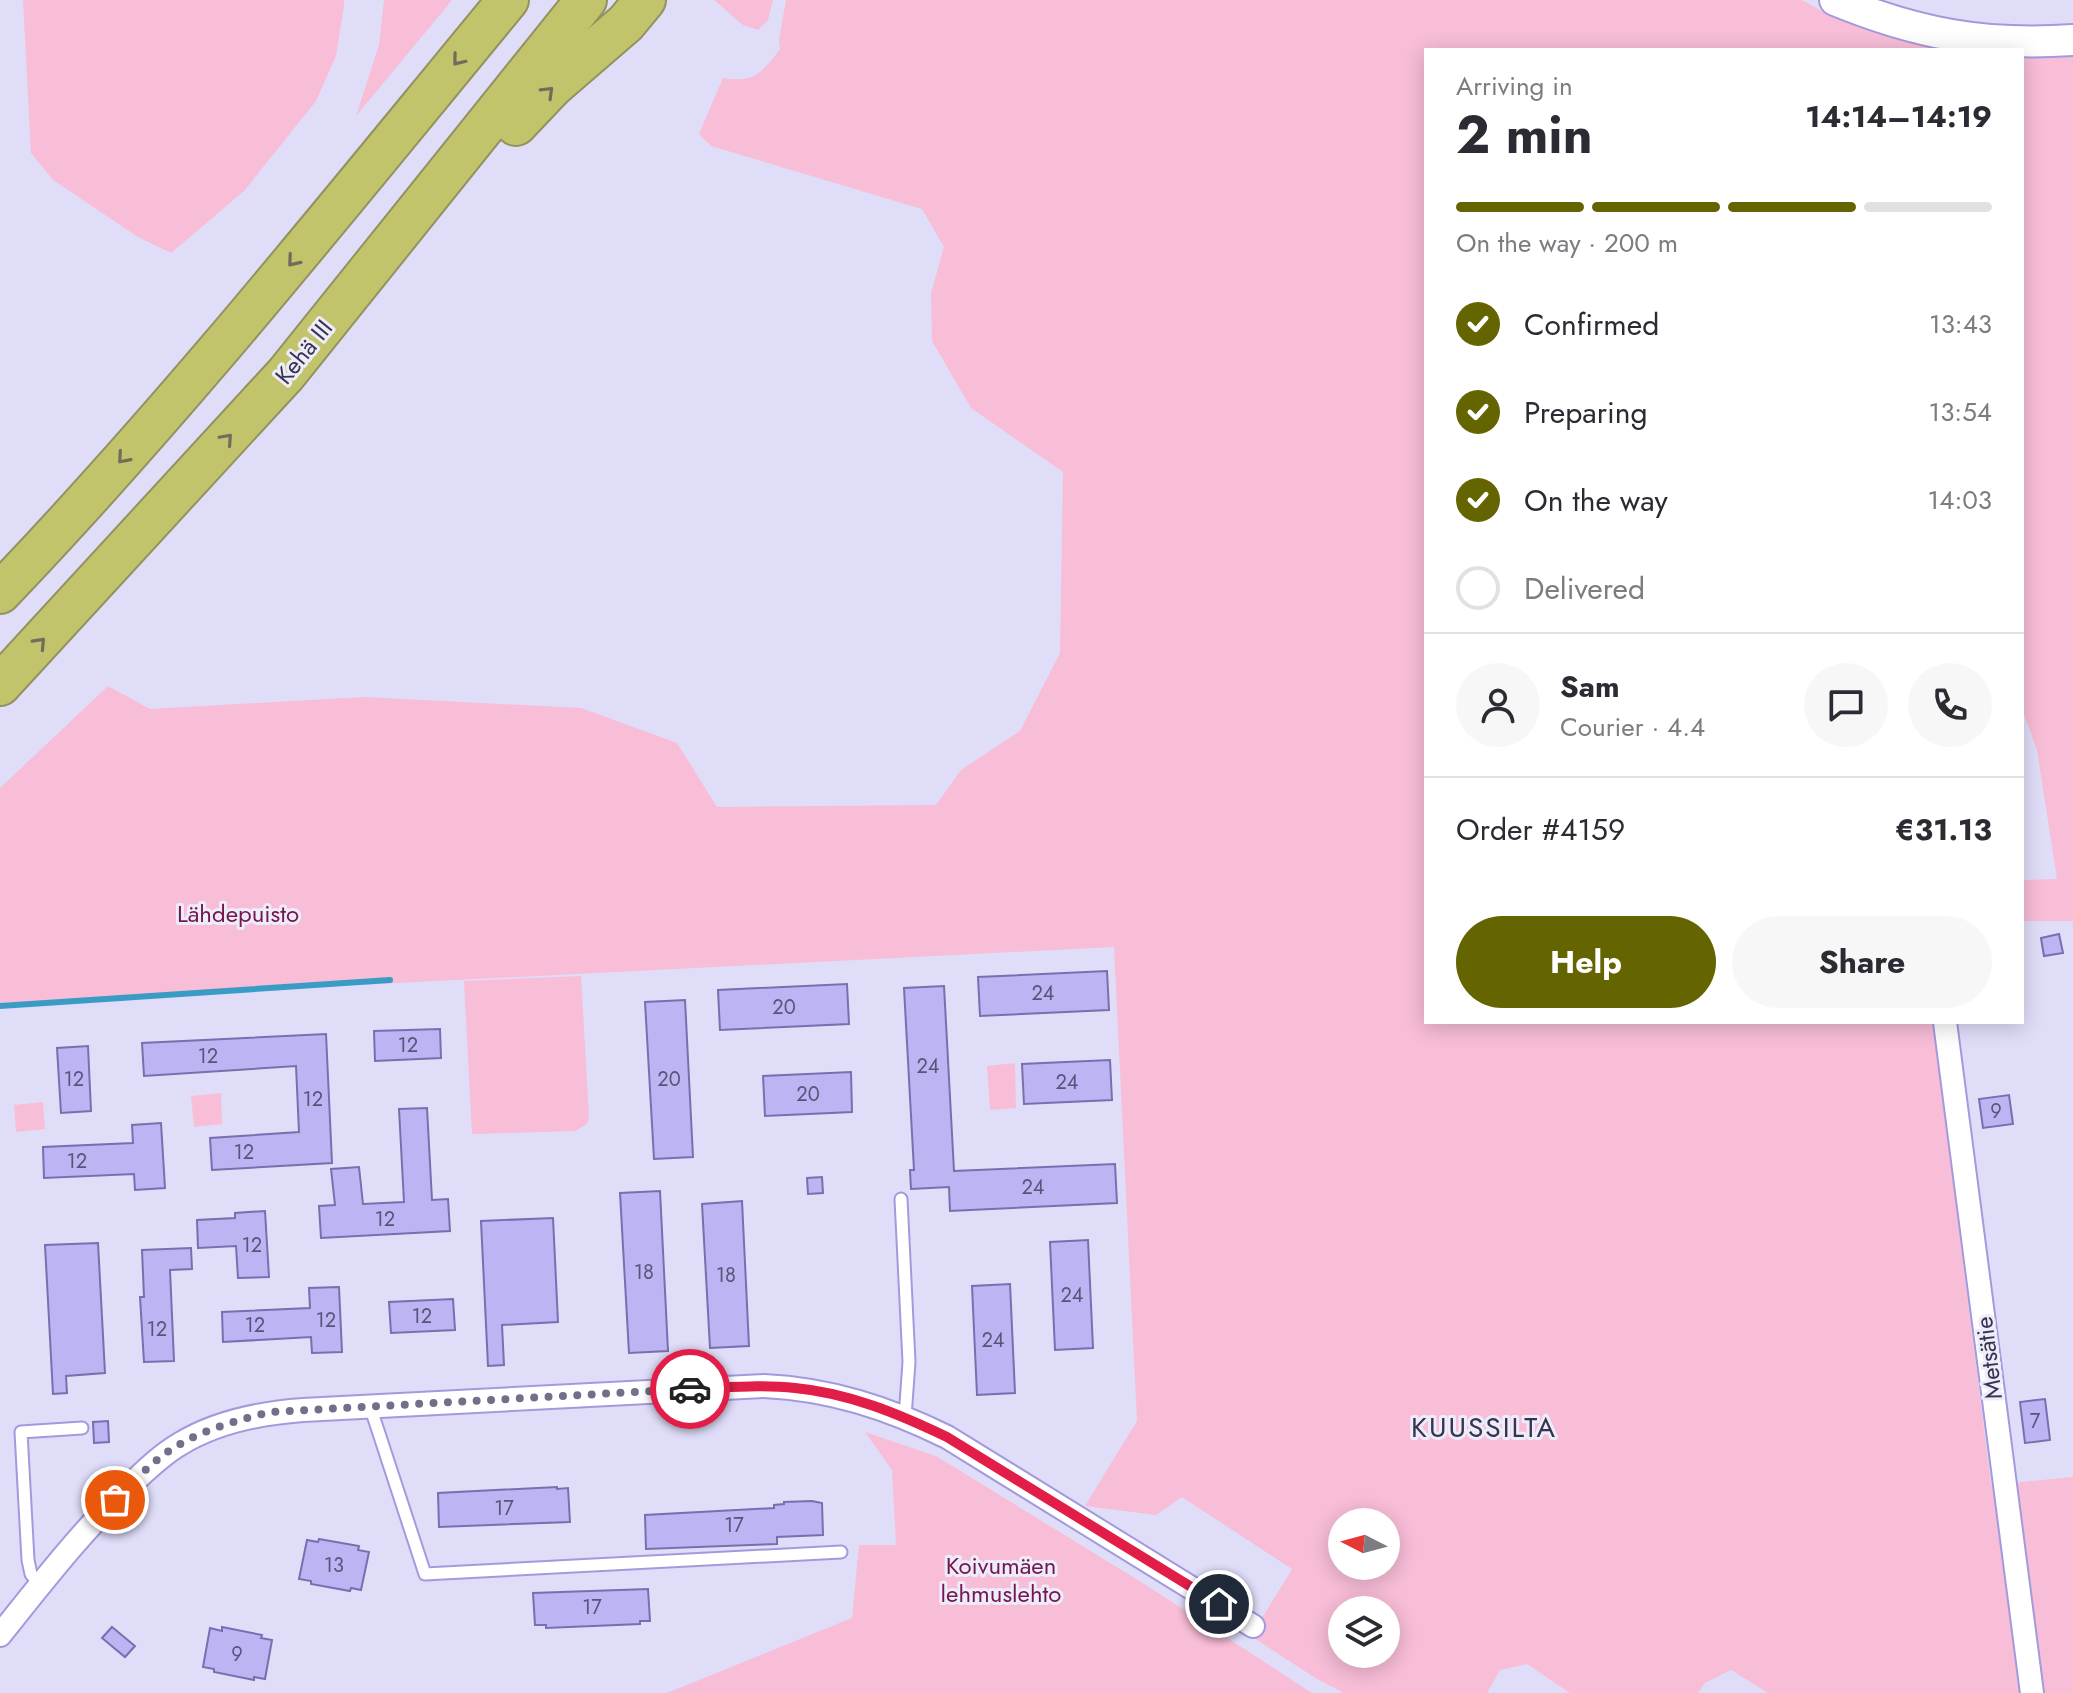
<!DOCTYPE html>
<meta charset="utf-8">
<style>
:root{--surface:#fff;--page:#f7f7f7;--text:#2b2b33;--muted:#7c7c81;--line:#e1e1e2;--accent:#646500}
body{margin:0;font-family:Jost,sans-serif;background:var(--page);color:var(--text);height:100vh;display:flex;flex-direction:column;font-size:30px;white-space:nowrap}
*{box-sizing:border-box;margin:0}
p{font-size:26px;color:var(--muted)}
.icon{flex:none;width:44px;height:44px;fill:none;stroke:currentColor;stroke-width:2;stroke-linecap:round;stroke-linejoin:round}
.map{position:relative;flex:1;overflow:hidden}
.sheet{position:absolute;left:1424px;top:48px;width:600px;height:976px;display:flex;flex-direction:column;background:var(--surface);border-radius:0px;box-shadow:0 4px 20px #0003}
.sheet>*{flex:none}
.needle{width:52px;rotate:276deg}
.fabs{position:absolute;left:1328px;top:1508px;display:grid;gap:16px}
.fabs a{display:grid;place-items:center;width:72px;height:72px;border-radius:50%;background:var(--surface);box-shadow:0 4px 20px #0003;font-size:40px}
.pin{position:absolute;display:grid;place-items:center;width:68px;height:68px;color:#fff;margin:-34px;border:4px solid #fff;border-radius:50%;box-shadow:0 2px 8px #0007}
.courier{position:absolute;display:grid;place-items:center;width:80px;height:80px;margin:-40px;border:6px solid #e11d48;border-radius:50%;background:#fff;color:#222;box-shadow:0 2px 10px #0007}
.overview em{font-style:normal;font-weight:700}
.overview div{display:flex;flex-direction:column-reverse}
.overview{display:flex;align-items:center;justify-content:space-between;height:136px;padding:0 32px}
h1{font-size:52px;font-weight:700;line-height:60px}
.bar{display:grid;grid-template-columns:repeat(4,1fr);gap:12px 8px;align-content:center;height:96px;padding:0 32px}
.bar i{height:10px;border-radius:6px;background:var(--line)}
.bar .active{background:var(--accent)}
.bar p{grid-column:span 4}
.line{display:flex;align-items:center;gap:20px;padding:0 32px;border-top:2px solid var(--line)}
.line div{flex:1}
.round{display:grid;place-items:center;flex:none;width:84px;height:84px;border-radius:42px;background:var(--page)}
ol{padding:0 32px;list-style:none}
li{display:flex;align-items:center;gap:24px;height:88px}
li p{margin-inline-start:auto}
li .icon{padding:8px;border-radius:50%;background:var(--accent);color:#fff;stroke-width:4}
li:last-child{color:var(--muted)}
li i{width:44px;height:44px;border:4px solid var(--line);border-radius:50%}
.cta{display:flex;gap:16px;margin-top:auto;padding:16px 32px}
.cta a{flex:1;height:92px;border-radius:48px;background:var(--accent);color:#fff;font-size:32px;font-weight:700;line-height:92px;text-align:center}
.cta a+a{background:var(--page);color:var(--text)}
.map>svg:first-child{display:block}
.green{fill:#f8bdd7;fill-rule:evenodd}
.lines{fill:none;stroke-linecap:round;stroke-linejoin:round}
.stream{stroke:#3a9cc5;stroke-width:6}
.building{fill:#bdb5f3;stroke:#786fae;stroke-width:2}
.lane-casing{stroke:#a39add;stroke-width:15}
.street-casing{stroke:#a39add;stroke-width:26}
.secondary-casing{stroke:#a39add;stroke-width:34}
.highway-casing{stroke:#929261;stroke-width:44}
.lane{stroke:#fff;stroke-width:11}
.street{stroke:#fff;stroke-width:22}
.secondary{stroke:#fff;stroke-width:30}
.highway{stroke:#c2c46b;stroke-width:40}
.oneway{stroke:#6f6e5a}
.done{stroke:#736f8a;stroke-width:8;stroke-dasharray:0 14.4}
.route{stroke:#e11d48;stroke-width:10}
.labels{text-anchor:middle;stroke-width:6;stroke-linejoin:round;paint-order:stroke}
.number-label{font-size:20px;fill:#595478}
.street-label{font-size:24px;fill:#38344f;stroke:#edecfa}
.park-label{font-size:24px;fill:#75174e;stroke:#edecfa}
.quarter-label{font-size:28px;letter-spacing:2px;fill:#38344f;stroke:#edecfa}
</style>
<div class="map">
<svg width="2073" height="1693" viewBox="0 0 2073 1693">
<rect width="100%" height="100%" fill="#e0ddf9"/>
<g class="green">
<polygon points="23,0 344,0 344,5 336,56 316,101 244,191 171,253 138,237 53,180 31,153"/>
<polygon points="384,0 452,0 356,116 379,45"/>
<polygon points="714,0 773,0 768,20 758,30 743,25"/>
<path d="M 786,0 L 1802,0 C 1850,29 1907,42 1962,50 L 1426,50 L 1426,1022 L 1933,1022 L 1991,1485 L 2073,1477 L 2073,1693 L 1768,1693 L 1731,1670 L 1705,1683 L 1698,1693 L 1570,1693 L 1527,1664 L 1500,1670 L 1487,1693 L 1344,1693 L 1317,1679 L 1251,1636 L 1292,1569 L 1182,1497 L 1156,1515 L 1085,1506 L 1137,1421 L 1114,947 L 0,1003 L 0,788 L 108,686 L 150,709 L 365,697 L 581,708 L 677,743 L 717,807 L 936,805 L 961,770 L 1020,731 L 1060,653 L 1063,472 L 971,408 L 932,341 L 931,293 L 944,247 L 922,209 L 711,146 L 699,134 L 723,78 C 754,83 762,73 780,49 L 779,40 ZM 1342,1522 L 1386,1522 L 1386,1566 L 1342,1566 ZM 1342,1610 L 1386,1610 L 1386,1654 L 1342,1654 Z"/>
<polygon points="2073,51 2073,921 2022,921 2022,880 2057,879 2037,750 2022,709 2022,55"/>
<polygon points="581,976 589,1116 587,1124 575,1131 472,1134 464,981"/>
<polygon points="1015,1063 1016,1108 990,1110 987,1066"/>
<polygon points="221,1093 222,1124 194,1127 191,1096"/>
<polygon points="43,1102 45,1129 16,1132 14,1105"/>
<polygon points="865,1432 936,1456 1146,1585 1312,1693 667,1693 852,1618 859,1545 896,1545 892,1470"/>
</g>
<g class="lines">
<polyline class="stream" points="0,1006 390,980"/>
</g>
<g class="building">
<polygon points="2059,934 2063,953 2044,956 2041,938"/>
<polygon points="1107,971 1109,1010 980,1016 978,977"/>
<polygon points="847,984 849,1024 720,1030 718,990"/>
<polygon points="944,986 954,1171 1115,1164 1117,1203 950,1211 949,1187 911,1189 910,1170 914,1170 904,988"/>
<polygon points="685,1000 693,1157 654,1159 645,1002"/>
<polygon points="440,1029 441,1058 375,1061 374,1031"/>
<polygon points="326,1034 332,1163 212,1170 210,1138 299,1132 296,1066 144,1076 142,1043"/>
<polygon points="88,1046 91,1111 61,1113 57,1048"/>
<polygon points="1110,1060 1112,1100 1024,1104 1022,1064"/>
<polygon points="851,1072 852,1112 765,1116 763,1076"/>
<polygon points="2009,1095 2013,1124 1983,1128 1979,1099"/>
<polygon points="427,1108 432,1200 448,1199 450,1231 321,1238 319,1206 335,1205 331,1169 359,1167 363,1204 404,1202 399,1109"/>
<polygon points="161,1123 165,1188 135,1190 134,1174 44,1178 43,1147 133,1143 132,1125"/>
<polygon points="822,1177 823,1193 808,1194 807,1178"/>
<polygon points="660,1191 668,1351 629,1353 620,1193"/>
<polygon points="742,1201 749,1346 710,1348 702,1204"/>
<polygon points="265,1211 269,1277 238,1278 236,1246 198,1248 197,1220 235,1218 235,1213"/>
<polygon points="553,1218 558,1322 502,1325 504,1365 488,1366 481,1221"/>
<polygon points="1088,1240 1093,1348 1055,1350 1050,1242"/>
<polygon points="98,1243 105,1373 66,1376 67,1393 53,1394 45,1245"/>
<polygon points="191,1248 192,1269 170,1270 174,1361 144,1362 140,1297 144,1297 142,1250"/>
<polygon points="1010,1284 1015,1393 977,1395 972,1286"/>
<polygon points="339,1287 342,1352 312,1353 311,1337 223,1342 222,1312 310,1308 309,1288"/>
<polygon points="453,1299 455,1330 391,1333 389,1302"/>
<polygon points="2045,1399 2050,1440 2025,1443 2020,1402"/>
<polygon points="108,1421 109,1442 94,1443 93,1422"/>
<polygon points="557,1487 557,1489 568,1488 570,1522 439,1527 438,1493"/>
<polygon points="812,1501 822,1503 823,1535 777,1537 777,1544 646,1549 645,1515 774,1508 774,1505 784,1504 784,1502"/>
<polygon points="319,1539 359,1546 358,1550 369,1552 361,1590 351,1588 350,1591 311,1584 311,1581 299,1579 307,1540 318,1542"/>
<polygon points="648,1589 650,1621 640,1621 640,1624 546,1628 546,1625 535,1625 533,1593"/>
<polygon points="112,1627 135,1646 125,1657 102,1638"/>
<polygon points="222,1627 262,1635 261,1638 272,1640 265,1679 254,1677 254,1680 214,1672 214,1669 203,1667 210,1628 222,1631"/>
</g>
<g class="lines">
<defs>
<g id="lane">
<polyline points="901,1199 909,1362 905,1417"/>
<polyline points="370,1406 425,1574 841,1552"/>
<polyline points="40,1585 31,1574 28,1560 21,1432 82,1428"/>
</g>
<g id="street">
<polyline points="1945,1022 2032,1693"/>
<path d="M 0,1635 C 41,1584 81,1532 128,1487 C 144,1472 161,1455 180,1444 C 216,1422 261,1413 303,1410 L 764,1386 C 830,1389 888,1408 947,1437 L 1253,1626"/>
</g>
<path id="secondary" d="M 1835,0 C 1918,34 1984,46 2073,40"/>
<g id="highway">
<polyline points="516,125 553,86 626,23 645,0"/>
<path d="M 0,593 C 180,405 342,201 508,0"/>
<polyline points="0,685 286,374 586,0"/>
</g>
</defs>
<use href="#lane" class="lane-casing"/>
<use href="#street" class="street-casing"/>
<use href="#secondary" class="secondary-casing"/>
<use href="#highway" class="highway-casing"/>
<use href="#lane" class="lane"/>
<use href="#street" class="street"/>
<use href="#secondary" class="secondary"/>
<use href="#highway" class="highway"/>
</g>
<defs><path id="oneway-chevron" d="M-2-3.5L2.5 0L-2 3.5" fill="none" stroke-width="1.6" stroke-linecap="round" stroke-linejoin="round" transform="scale(2)"/></defs>
<g class="oneway">
<use href="#oneway-chevron" transform="translate(458 60) rotate(129)"/>
<use href="#oneway-chevron" transform="translate(548 92) rotate(-45)"/>
<use href="#oneway-chevron" transform="translate(293 261) rotate(130)"/>
<use href="#oneway-chevron" transform="translate(227 439) rotate(-48)"/>
<use href="#oneway-chevron" transform="translate(123 458) rotate(131)"/>
<use href="#oneway-chevron" transform="translate(40 643) rotate(-47)"/>
</g>
<g class="lines">
<path class="done" d="M 115,1500 C 135,1480 157,1456 182,1443 C 209,1428 241,1419 271,1412 L 690,1389"/>
<path class="route" d="M 690,1389 C 725,1388 760,1384 795,1388 C 849,1393 899,1414 947,1437 L 1219,1604"/>
</g>
<g class="labels">
<g class="number-label">
<text x="1043" y="1000">24</text>
<text x="784" y="1014">20</text>
<text x="408" y="1052">12</text>
<text x="208" y="1063">12</text>
<text x="928" y="1073">24</text>
<text x="74" y="1086">12</text>
<text x="669" y="1086">20</text>
<text x="1067" y="1089">24</text>
<text x="808" y="1101">20</text>
<text x="313" y="1106">12</text>
<text x="1996" y="1118">9</text>
<text x="244" y="1159">12</text>
<text x="77" y="1168">12</text>
<text x="1033" y="1194">24</text>
<text x="385" y="1226">12</text>
<text x="252" y="1252">12</text>
<text x="644" y="1279">18</text>
<text x="726" y="1282">18</text>
<text x="1072" y="1302">24</text>
<text x="422" y="1323">12</text>
<text x="326" y="1327">12</text>
<text x="255" y="1332">12</text>
<text x="157" y="1336">12</text>
<text x="993" y="1347">24</text>
<text x="2035" y="1428">7</text>
<text x="504" y="1515">17</text>
<text x="734" y="1532">17</text>
<text x="334" y="1572">13</text>
<text x="592" y="1614">17</text>
<text x="237" y="1661">9</text>
</g>
<g class="street-label">
<text transform="translate(304 352) rotate(-51)" y="8">Kehä III</text>
<text transform="translate(1989 1358) rotate(-97)" y="8">Metsätie</text>
</g>
<g class="park-label">
<text x="238" y="922">Lähdepuisto</text>
<text x="1001" y="1574">Koivumäen<tspan x="1001" dy="28">lehmuslehto</tspan></text>
</g>
<g class="quarter-label">
<text x="1484" y="1437">KUUSSILTA</text>
</g>
</g>
</svg>
<div class="fabs">
<a><svg class="needle" viewBox="-14 -14 28 28"><path d="M0-13l5 13h-10z" fill="#e53935"/><path d="M0 13l5-13h-10z" fill="#7c7c81"/></svg></a>
<a><svg class="icon" aria-label="layers" viewBox="0 0 24 24"><path d="M12 4l9 5-9 5-9-5zM3 14l9 5 9-5"/></svg></a>
</div>
<div class="pin" style="left:115px;top:1500px;background:#ea580c"><svg class="icon" aria-label="bag" viewBox="0 0 24 24"><path d="M5 8h14l-1 12H6zM9 8a3 3 0 0 1 6 0"/></svg></div>
<div class="pin" style="left:1219px;top:1604px;background:#1f2937"><svg class="icon" aria-label="home" viewBox="0 0 24 24"><path d="M3 11l9-7 9 7M6 9v11h12V9"/></svg></div>
<div class="courier" style="left:690px;top:1389px"><svg class="icon" aria-label="car" viewBox="0 0 24 24"><path d="M5 17H2v-5l4-1 3-4h7l3 4 3 1v5h-3M9 17h6M6 11h13"/><circle cx="7" cy="17" r="2"/><circle cx="17" cy="17" r="2"/></svg></div>
<section class="sheet">
<div class="overview"><div><h1>2 min</h1><p>Arriving in</p></div><em>14:14–14:19</em></div>
<div class="bar"><i class="active"></i><i class="active"></i><i class="active"></i><i></i><p>On the way · 200 m</p></div>
<ol>
<li><svg class="icon" aria-label="check" viewBox="0 0 24 24"><path d="M5 12l5 5 9-10"/></svg>Confirmed<p>13:43</p></li>
<li><svg class="icon" aria-label="check" viewBox="0 0 24 24"><path d="M5 12l5 5 9-10"/></svg>Preparing<p>13:54</p></li>
<li><svg class="icon" aria-label="check" viewBox="0 0 24 24"><path d="M5 12l5 5 9-10"/></svg>On the way<p>14:03</p></li>
<li><i></i>Delivered</li>
</ol>
<div class="line" style="height:144px"><a class="round"><svg class="icon" aria-label="person" viewBox="0 0 24 24"><circle cx="12" cy="8" r="4"/><path d="M4 21q1-7 8-7t8 7"/></svg></a><div><b>Sam</b><p>Courier · 4.4</p></div><a class="round"><svg class="icon" aria-label="chat" viewBox="0 0 24 24"><path d="M4 5h16v11H9l-5 4z"/></svg></a><a class="round"><svg class="icon" aria-label="phone" viewBox="0 0 24 24"><path d="M5 4h4l2 5-3 2q2 4 5 5l2-3 5 2v4C11 20 4 13 5 4z"/></svg></a></div>
<div class="line" style="height:104px"><div>Order #4159</div><b>€31.13</b></div>
<div class="cta"><a>Help</a><a>Share</a></div>
</section>
</div>
